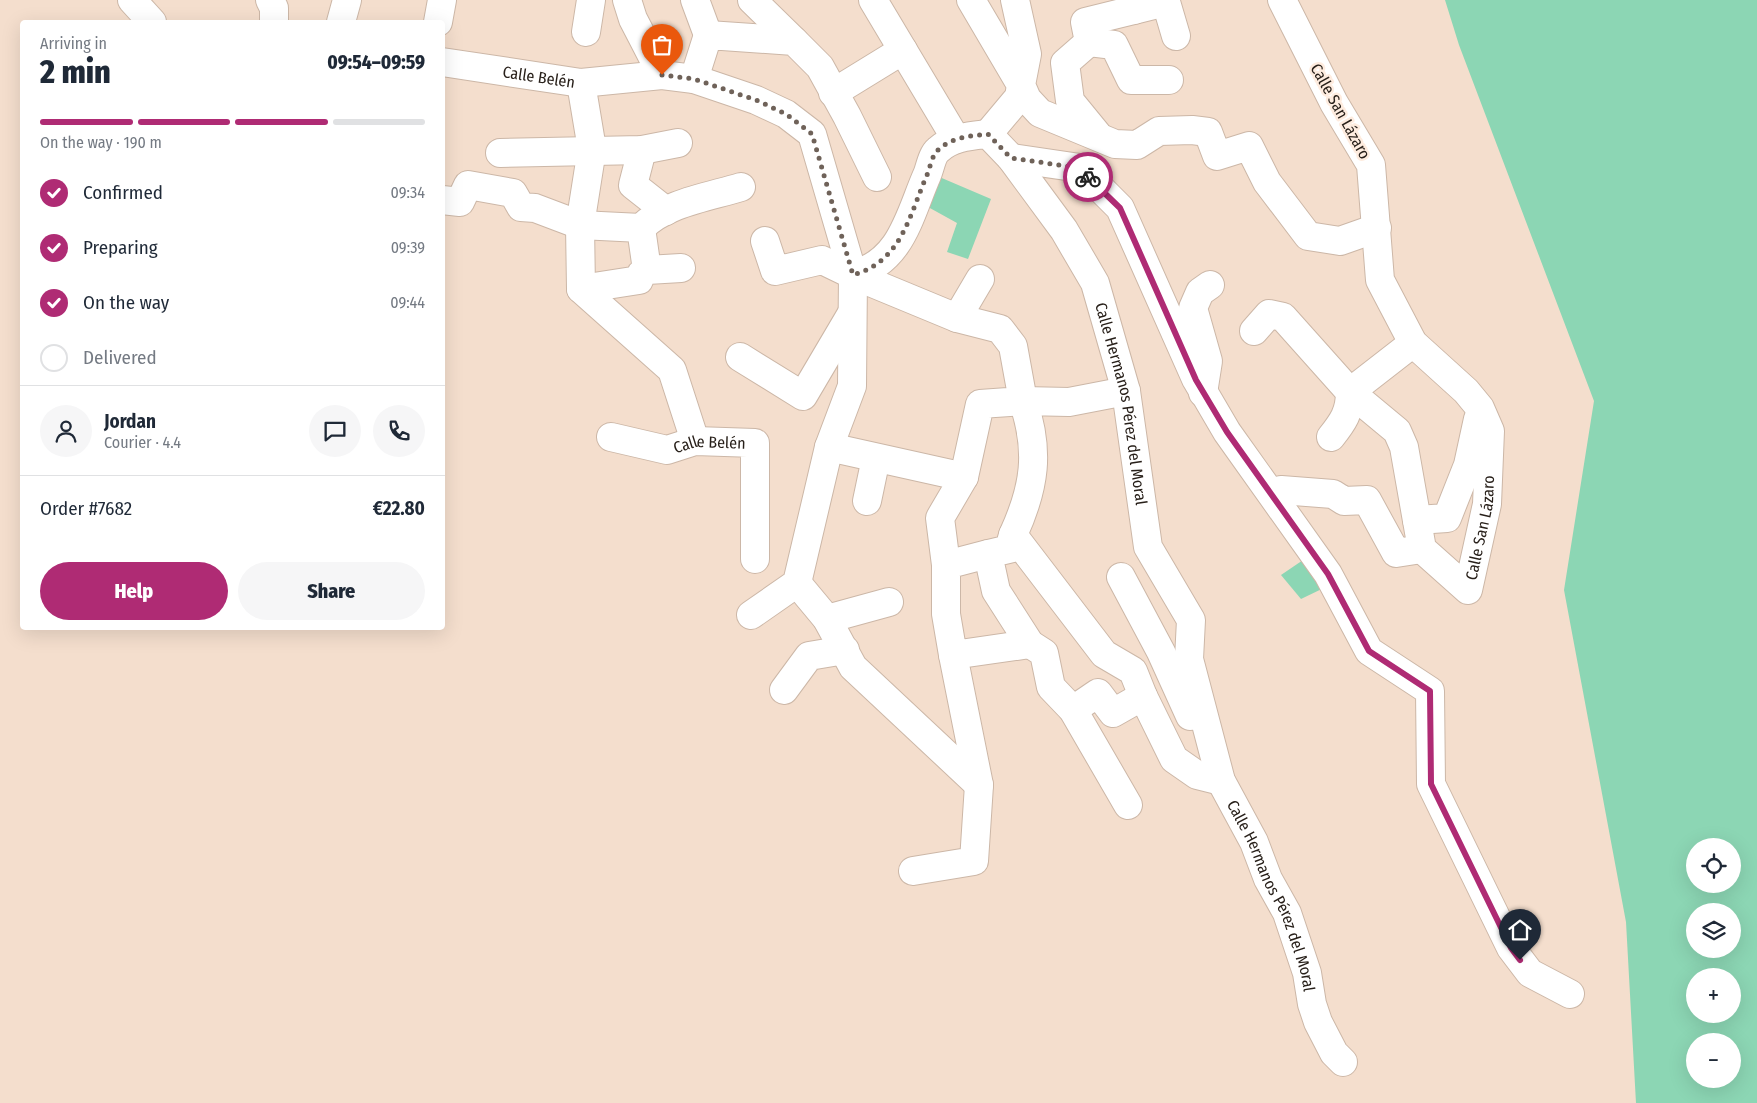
<!DOCTYPE html>
<meta charset="utf-8">
<style>
:root{--surface:#fff;--page:#f6f6f7;--text:#1f2937;--muted:#747a83;--line:#e0e1e3;--accent:#af2b74}
body{margin:0;font-family:"Fira Sans Condensed",sans-serif;background:var(--page);color:var(--text);height:100vh;display:flex;flex-direction:column;font-size:19px;white-space:nowrap}
*{box-sizing:border-box;margin:0}
p{font-size:16px;color:var(--muted)}
.icon{flex:none;width:28px;height:28px;fill:none;stroke:currentColor;stroke-width:2;stroke-linecap:round;stroke-linejoin:round}
.map{position:relative;flex:1;overflow:hidden}
.details{position:absolute;left:20px;top:20px;width:425px;height:610px;display:flex;flex-direction:column;background:var(--surface);border-radius:5px;box-shadow:0 5px 20px #0002}
.details>*{flex:none}
.buttons{position:absolute;left:1686px;top:838px;display:grid;gap:10px}
.buttons a{display:grid;place-items:center;width:55px;height:55px;border-radius:50%;background:var(--surface);box-shadow:0 5px 20px #0002;font-size:25px}
.pin{position:absolute;display:grid;place-items:center;width:42px;height:42px;color:#fff;margin:-51px -21px;border-radius:50% 50% 50% 0;rotate:-45deg;box-shadow:0 0 5px #0007}
.pin .icon{rotate:45deg}
.courier{position:absolute;display:grid;place-items:center;width:50px;height:50px;margin:-25px;border:4px solid #af2b74;border-radius:50%;background:#fff;color:#222;box-shadow:0 1px 6px #0007}
.summary em{font-style:normal;font-weight:800}
.summary div{display:flex;flex-direction:column-reverse}
.summary{display:flex;align-items:center;justify-content:space-between;height:85px;padding:0 20px}
h1{font-size:32px;font-weight:800;line-height:38px}
.bar{display:grid;grid-template-columns:repeat(4,1fr);gap:8px 5px;align-content:center;height:60px;padding:0 20px}
.bar i{height:6px;border-radius:4px;background:var(--line)}
.bar .current{background:var(--accent)}
.bar p{grid-column:span 4}
.line{display:flex;align-items:center;gap:12px;padding:0 20px;border-top:1px solid var(--line)}
.line div{flex:1}
.round{display:grid;place-items:center;flex:none;width:52px;height:52px;border-radius:26px;background:var(--page)}
ol{padding:0 20px;list-style:none}
li{display:flex;align-items:center;gap:15px;height:55px}
li p{margin-inline-start:auto}
li .icon{padding:5px;border-radius:50%;background:var(--accent);color:#fff;stroke-width:4}
li:last-child{color:var(--muted)}
li i{width:28px;height:28px;border:2px solid var(--line);border-radius:50%}
.action{display:flex;gap:10px;margin-top:auto;padding:10px 20px}
.action a{flex:1;height:58px;border-radius:30px;background:var(--accent);color:#fff;font-size:20px;font-weight:800;line-height:58px;text-align:center}
.action a+a{background:var(--page);color:var(--text)}
.map>svg:first-child{display:block}
.green{fill:#8cd6b4;fill-rule:evenodd}
.lines{fill:none;stroke-linecap:round;stroke-linejoin:round}
.street-casing{stroke:#ccb7a7;stroke-width:30}
.street{stroke:#fff;stroke-width:28}
.done{stroke:#6f6259;stroke-width:5;stroke-dasharray:0 9}
.route{stroke:#af2b74;stroke-width:6}
.labels{text-anchor:middle;stroke-width:5;stroke-linejoin:round;paint-order:stroke}
.street-label{font-size:16px;fill:#28201a;stroke:#feecdf}
</style>
<div class="map">
<svg width="1757" height="1103" viewBox="0 0 1757 1103">
<rect width="100%" height="100%" fill="#f4decd"/>
<g class="green">
<path d="M 1445,0 L 1757,0 L 1757,1103 L 1636,1103 L 1626,922 L 1564,590 L 1594,401 L 1459,45 ZM 1695,846 L 1732,846 L 1732,884 L 1695,884 ZM 1732,911 L 1732,949 L 1695,949 L 1695,911 ZM 1695,976 L 1732,976 L 1732,1014 L 1695,1014 ZM 1695,1041 L 1732,1041 L 1732,1079 L 1695,1079 Z"/>
<polygon points="930,173 991,199 968,259 947,252 957,223 919,202"/>
<polygon points="1309,556 1330,585 1301,599 1281,575"/>
</g>
<g class="lines">
<defs>
<g id="street">
<polyline points="132,0 152,22"/>
<polyline points="270,0 274,8 274,22"/>
<polyline points="627,0 633,19 662,75"/>
<polyline points="695,0 708,35"/>
<polyline points="752,0 794,41"/>
<polyline points="873,0 956,139"/>
<polyline points="971,0 1021,85 1019,97 988,134"/>
<polyline points="1015,0 1027,54 1021,85 1027,99 1040,113 1115,144 1137,145 1159,131 1192,130 1208,132 1217,156 1249,146 1267,182 1308,236 1340,241 1377,228"/>
<polyline points="1131,0 1134,10 1166,2 1166,0"/>
<polyline points="1166,2 1176,36"/>
<polyline points="341,22 347,0"/>
<polyline points="438,22 442,0"/>
<polyline points="586,32 591,0"/>
<polyline points="1089,42 1114,45 1131,80 1169,80"/>
<path id="s1" d="M 442,62 L 581,83 L 662,75 L 694,79 L 756,100 L 786,114 L 812,134 L 853,275 L 852,386 L 829,447 L 797,583 L 751,615"/>
<polyline points="694,79 708,35 794,41 820,67 847,116 877,177"/>
<polyline points="581,83 592,149 580,225 581,289 672,370 695,441"/>
<polyline points="833,93 903,50"/>
<polyline points="1097,134 1070,101 1065,63 1089,42 1085,22 1134,10"/>
<polyline points="642,150 633,185 666,211"/>
<polyline points="500,153 642,150 678,143"/>
<polyline points="1011,158 1080,168 1120,208 1196,379 1227,432 1328,574 1369,651 1430,691 1431,784 1511,948 1530,973 1570,994"/>
<polyline points="442,200 460,202 468,185 513,193 521,207 535,208 580,225 641,228 647,270"/>
<path d="M 641,228 C 665,203 708,197 741,187"/>
<polyline points="765,241 775,271 822,260 853,275 957,318 1000,329 1013,346 1023,401 980,404 964,477 940,518 946,565"/>
<path id="s2" d="M 853,275 C 902,261 909,216 927,175 C 930,168 932,155 938,150 C 952,137 970,136 988,134 L 1011,158 L 1064,230 L 1095,283 L 1126,391 L 1148,547 L 1191,620 L 1189,659 L 1221,781 L 1254,842 L 1268,879 L 1287,913 L 1307,973 L 1312,1004 L 1318,1022 L 1334,1053 L 1343,1062"/>
<polyline points="581,289 639,280 641,274 647,270 681,268"/>
<polyline points="957,318 980,279"/>
<path id="s3" d="M 1254,331 L 1269,314 L 1283,317 L 1350,392 L 1397,431 L 1404,447 L 1422,549 L 1468,590 L 1487,504 L 1490,431 L 1480,408 L 1466,391 L 1413,343 L 1380,280 L 1371,165 L 1334,103 L 1282,0"/>
<polyline points="740,357 803,396 852,313"/>
<path d="M 1126,391 L 1069,402 L 1023,401 C 1040,451 1035,487 1013,535 L 1104,654 L 1133,671 L 1143,696 L 1174,759 L 1197,775 L 1221,781"/>
<polyline points="1203,393 1208,361 1193,308 1200,292 1210,285"/>
<path id="s4" d="M 611,437 L 667,450 L 695,441 L 755,443 L 755,559"/>
<path d="M 1331,437 C 1343,422 1350,412 1350,392 L 1413,343"/>
<polyline points="829,447 964,477"/>
<polyline points="1281,490 1333,494 1344,501 1367,500 1396,553 1422,549"/>
<polyline points="867,501 876,458"/>
<polyline points="1417,520 1447,518 1468,465 1478,419"/>
<polyline points="1013,535 1009,549 988,554 996,591 1030,644 1044,653 1051,687 1073,710 1128,805"/>
<polyline points="988,554 946,565 946,614 953,655 1030,644"/>
<polyline points="1121,577 1161,652 1190,716"/>
<polyline points="797,583 827,619 853,667 979,785"/>
<polyline points="827,619 889,602"/>
<polyline points="784,690 809,656 845,650"/>
<polyline points="1073,710 1098,693 1113,713 1143,696"/>
<polyline points="913,871 974,861 979,785 953,655"/>
</g>
</defs>
<use href="#street" class="street-casing"/>
<use href="#street" class="street"/>
</g>
<g class="lines">
<path class="done" d="M 662,75 L 694,79 L 756,100 L 786,114 L 812,134 L 853,275 C 902,261 909,216 927,175 C 930,168 932,155 938,150 C 952,137 970,136 988,134 L 1011,158 L 1080,168 L 1088,177"/>
<polyline class="route" points="1088,177 1120,208 1196,380 1227,432 1328,574 1369,651 1430,691 1431,784 1511,948 1520,960"/>
</g>
<g class="labels">
<g class="street-label">
<text dy="6" stroke="none"><textPath href="#s1" startOffset="98">Calle Belén</textPath></text>
<text transform="translate(1341 111) rotate(61)" y="6">Calle San Lázaro</text>
<text dy="6" stroke="none"><textPath href="#s2" startOffset="519">Calle Hermanos Pérez del Moral</textPath></text>
<text dy="6" stroke="none"><textPath href="#s4" startOffset="101">Calle Belén</textPath></text>
<text dy="6" stroke="none"><textPath href="#s3" startOffset="445">Calle San Lázaro</textPath></text>
<text dy="6" stroke="none"><textPath href="#s2" startOffset="1041">Calle Hermanos Pérez del Moral</textPath></text>
</g>
</g>
</svg>
<div class="buttons">
<a><svg class="icon" aria-label="locate" viewBox="0 0 24 24"><circle cx="12" cy="12" r="6"/><path d="M12 2v4M12 18v4M2 12h4M18 12h4"/></svg></a>
<a><svg class="icon" aria-label="layers" viewBox="0 0 24 24"><path d="M12 4l9 5-9 5-9-5zM3 14l9 5 9-5"/></svg></a>
<a>+</a>
<a>−</a>
</div>
<div class="pin" style="left:662px;top:75px;background:#ea580c"><svg class="icon" aria-label="bag" viewBox="0 0 24 24"><path d="M5 8h14l-1 12H6zM9 8a3 3 0 0 1 6 0"/></svg></div>
<div class="pin" style="left:1520px;top:960px;background:#1f2937"><svg class="icon" aria-label="home" viewBox="0 0 24 24"><path d="M3 11l9-7 9 7M6 9v11h12V9"/></svg></div>
<div class="courier" style="left:1088px;top:177px"><svg class="icon" aria-label="bike" viewBox="0 0 24 24"><circle cx="6" cy="16" r="4"/><circle cx="18" cy="16" r="4"/><path d="M6 16l4-8h5l3 8M10 8l3 8H6M13 5h3"/></svg></div>
<section class="details">
<div class="summary"><div><h1>2 min</h1><p>Arriving in</p></div><em>09:54–09:59</em></div>
<div class="bar"><i class="current"></i><i class="current"></i><i class="current"></i><i></i><p>On the way · 190 m</p></div>
<ol>
<li><svg class="icon" aria-label="check" viewBox="0 0 24 24"><path d="M5 12l5 5 9-10"/></svg>Confirmed<p>09:34</p></li>
<li><svg class="icon" aria-label="check" viewBox="0 0 24 24"><path d="M5 12l5 5 9-10"/></svg>Preparing<p>09:39</p></li>
<li><svg class="icon" aria-label="check" viewBox="0 0 24 24"><path d="M5 12l5 5 9-10"/></svg>On the way<p>09:44</p></li>
<li><i></i>Delivered</li>
</ol>
<div class="line" style="height:90px"><a class="round"><svg class="icon" aria-label="person" viewBox="0 0 24 24"><circle cx="12" cy="8" r="4"/><path d="M4 21q1-7 8-7t8 7"/></svg></a><div><b>Jordan</b><p>Courier · 4.4</p></div><a class="round"><svg class="icon" aria-label="chat" viewBox="0 0 24 24"><path d="M4 5h16v11H9l-5 4z"/></svg></a><a class="round"><svg class="icon" aria-label="phone" viewBox="0 0 24 24"><path d="M5 4h4l2 5-3 2q2 4 5 5l2-3 5 2v4C11 20 4 13 5 4z"/></svg></a></div>
<div class="line" style="height:65px"><div>Order #7682</div><b>€22.80</b></div>
<div class="action"><a>Help</a><a>Share</a></div>
</section>
</div>
